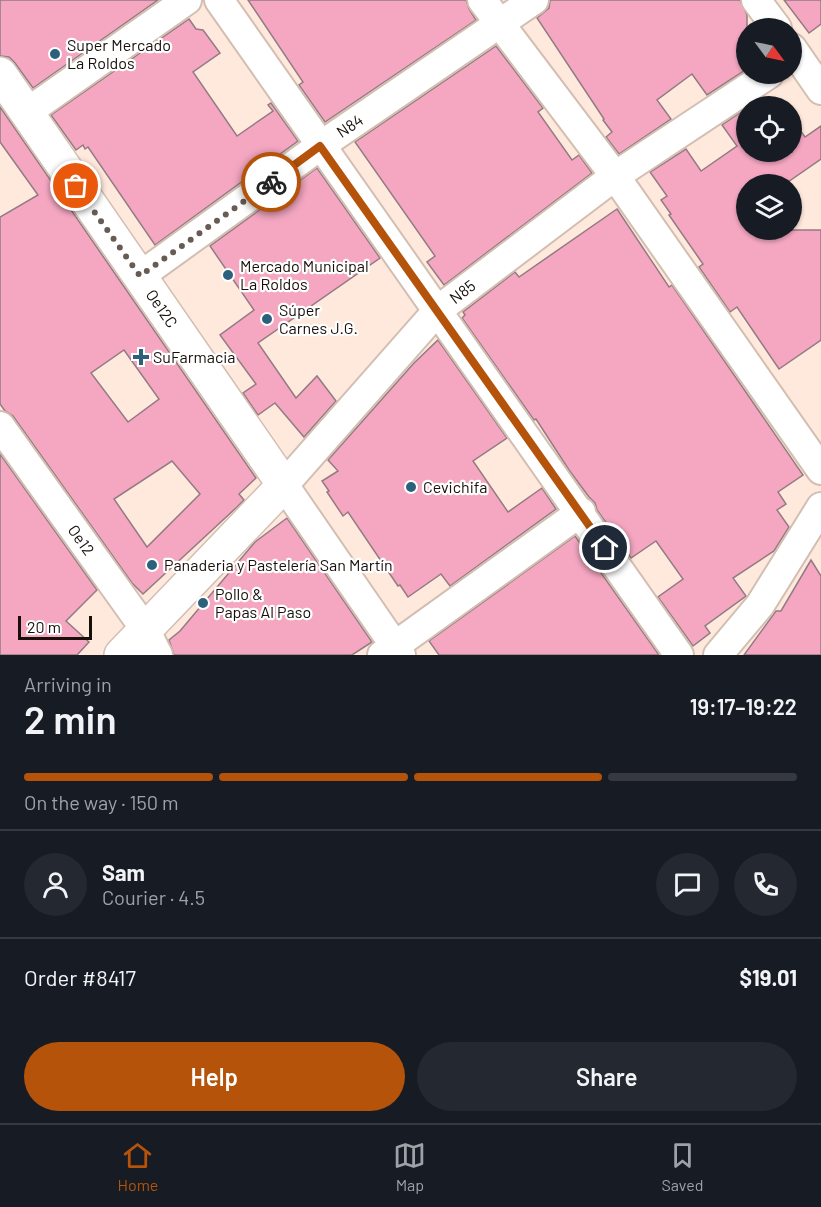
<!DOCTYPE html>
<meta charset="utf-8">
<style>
:root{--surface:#171b24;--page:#242831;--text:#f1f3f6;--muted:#9ea1a6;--line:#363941;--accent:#b45309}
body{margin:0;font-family:Barlow,sans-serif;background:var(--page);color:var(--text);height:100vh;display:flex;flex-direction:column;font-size:22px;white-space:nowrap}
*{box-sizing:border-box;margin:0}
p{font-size:20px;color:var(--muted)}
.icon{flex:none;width:33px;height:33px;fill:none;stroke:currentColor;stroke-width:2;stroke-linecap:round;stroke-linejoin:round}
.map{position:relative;height:655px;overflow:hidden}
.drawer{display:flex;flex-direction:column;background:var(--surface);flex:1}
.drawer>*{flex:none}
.needle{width:39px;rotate:123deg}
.buttons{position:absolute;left:736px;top:18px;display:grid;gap:12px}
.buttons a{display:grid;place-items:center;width:66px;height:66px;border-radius:50%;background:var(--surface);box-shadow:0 2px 4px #0004;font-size:30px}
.scale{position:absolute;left:18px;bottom:15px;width:74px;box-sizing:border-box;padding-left:6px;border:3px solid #160f0a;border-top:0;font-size:16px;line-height:21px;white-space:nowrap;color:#160f0a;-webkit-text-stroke:4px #fff;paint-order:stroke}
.pin{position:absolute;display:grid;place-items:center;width:51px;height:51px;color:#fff;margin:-26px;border:3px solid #fff;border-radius:50%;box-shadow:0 2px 6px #0007}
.courier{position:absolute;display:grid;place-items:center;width:60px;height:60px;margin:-30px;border:4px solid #b45309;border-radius:50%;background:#fff;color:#222;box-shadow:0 2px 8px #0007}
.head em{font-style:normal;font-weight:600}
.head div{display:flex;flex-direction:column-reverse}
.head{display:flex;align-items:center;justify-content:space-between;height:102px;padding:0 24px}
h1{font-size:39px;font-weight:600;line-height:45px}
.bar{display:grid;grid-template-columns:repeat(4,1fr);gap:9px 6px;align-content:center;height:72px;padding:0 24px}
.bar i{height:8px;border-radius:4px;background:var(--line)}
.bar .on{background:var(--accent)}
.bar p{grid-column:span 4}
.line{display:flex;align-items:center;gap:15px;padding:0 24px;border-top:2px solid var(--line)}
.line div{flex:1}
.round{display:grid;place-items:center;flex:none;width:63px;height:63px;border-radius:32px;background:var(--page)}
.primary-button{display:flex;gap:12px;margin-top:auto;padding:12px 24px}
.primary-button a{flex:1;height:69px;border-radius:36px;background:var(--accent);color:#fff;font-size:24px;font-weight:600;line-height:69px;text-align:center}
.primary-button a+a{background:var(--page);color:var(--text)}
.tabs{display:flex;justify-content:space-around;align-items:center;height:84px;border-top:2px solid var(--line);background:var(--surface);font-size:16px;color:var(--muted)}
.tabs a{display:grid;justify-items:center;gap:3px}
.tabs .on{color:var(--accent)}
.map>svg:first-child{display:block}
.building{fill:#f5a7c2;stroke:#927b82;stroke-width:1.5;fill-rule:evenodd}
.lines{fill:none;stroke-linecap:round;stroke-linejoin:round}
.street-casing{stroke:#d3bfb1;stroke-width:32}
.secondary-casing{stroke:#d3bfb1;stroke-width:36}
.street{stroke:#fff;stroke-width:28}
.secondary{stroke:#fff;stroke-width:33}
.done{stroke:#685b54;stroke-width:6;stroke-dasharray:0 10.8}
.route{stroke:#b45309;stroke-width:8}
.poi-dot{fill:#2c607c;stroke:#fff;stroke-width:2}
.labels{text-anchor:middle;stroke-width:4.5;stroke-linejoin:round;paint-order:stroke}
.poi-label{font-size:16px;fill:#160f0a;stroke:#fff;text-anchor:start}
.street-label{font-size:16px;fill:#160f0a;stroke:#fff}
</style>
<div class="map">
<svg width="821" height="655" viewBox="0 0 821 655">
<rect width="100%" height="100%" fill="#ffe9dc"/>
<g class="building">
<polygon points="0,0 158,0 33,88 15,63 9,57 0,56"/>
<polygon points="248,0 466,0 469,9 476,20 325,122 299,85 303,82"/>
<polygon points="550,0 740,0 747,15 747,69 707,95 692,74 657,100 671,119 619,154 606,137 612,132 603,120 604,119 537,18 549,8"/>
<polygon points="784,0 821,0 821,24 809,33"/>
<polygon points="189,19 196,29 203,30 220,53 193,72 237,136 273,111 268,105 271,103 298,141 155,245 88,147 85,149 83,145 76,150 51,115"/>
<polygon points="496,46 543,108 538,112 572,160 579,155 592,173 444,285 427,262 435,256 355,142"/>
<path d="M 0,107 L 256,478 L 239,494 L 244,500 L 237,507 L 143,594 L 132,583 L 13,416 L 5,411 L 0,404 L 0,217 L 38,195 L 0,142 ZM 124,350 L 159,399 L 128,422 L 91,373 ZM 172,461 L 200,494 L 147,547 L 114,499 Z"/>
<polygon points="747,108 747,152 792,152 792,119 805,137 821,126 821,159 785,184 747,184 747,230 821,230 821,340 779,369 737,307 730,312 699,267 703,264 669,215 671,214 661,200 667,196 650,172 686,149 701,171 737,146 722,125"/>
<polygon points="317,168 380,258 258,343 296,398 317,376 336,401 304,437 275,403 258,415 243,393 256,384 220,335 254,310 210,246"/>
<polygon points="617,209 669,287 672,285 803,475 778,492 786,504 777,510 789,527 774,551 733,578 746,596 705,626 710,633 693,646 658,597 683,579 656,541 631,558 597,510 595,503 589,497 569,470 536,419 534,420 462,318 465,315 463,312 515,272 519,277"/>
<polygon points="438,340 507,438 473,461 508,512 542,488 556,509 450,586 441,574 408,597 400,585 398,586 348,512 343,516 327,492 329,491 322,481 338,471 328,460 414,363"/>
<polygon points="0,454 97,590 66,621 89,642 77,655 0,655"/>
<polygon points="287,518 372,642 352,655 174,655 169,640 180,631 255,542"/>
<polygon points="575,536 659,655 439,655 429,641"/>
<polygon points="811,560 821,576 821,655 744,655 776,611 781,611"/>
</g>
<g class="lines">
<defs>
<g id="street">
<polyline points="219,0 679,655"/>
<polyline points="482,0 615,176 821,470"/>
<polyline points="756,0 777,28"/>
<polyline points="792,48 821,90"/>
<polyline points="26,113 187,0"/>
<path id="s1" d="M 140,276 L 320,146 L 534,0"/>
<path id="s2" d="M 0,426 L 145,629 L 158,655"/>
<polyline points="382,655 581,512"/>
<path id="s3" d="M 401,655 L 284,485 L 438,310 L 615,176 L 769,74"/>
<polyline points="718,655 760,605 821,507"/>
</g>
<g id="secondary">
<path id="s4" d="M 0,74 L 284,485 L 121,655"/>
</g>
</defs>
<use href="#street" class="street-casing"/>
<use href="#secondary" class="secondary-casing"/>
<use href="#street" class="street"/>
<use href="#secondary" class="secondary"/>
</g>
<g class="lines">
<polyline class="done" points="76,186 140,276 271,182"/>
<polyline class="route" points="271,182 320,146 605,548"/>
</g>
<g class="poi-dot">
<circle cx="55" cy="54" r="6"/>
<circle cx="228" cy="275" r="6"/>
<circle cx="267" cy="319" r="6"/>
<path d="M138 348h6v6h6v6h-6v6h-6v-6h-6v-6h6z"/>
<circle cx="411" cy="487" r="6"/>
<circle cx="152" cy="565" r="6"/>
<circle cx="203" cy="603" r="6"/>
</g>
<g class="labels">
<g class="poi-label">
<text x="67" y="51">Super Mercado<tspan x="67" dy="18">La Roldos</tspan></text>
<text x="240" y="272">Mercado Municipal<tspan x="240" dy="18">La Roldos</tspan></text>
<text x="279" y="316">Súper<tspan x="279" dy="18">Carnes J.G.</tspan></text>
<text x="153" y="363">SuFarmacia</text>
<text x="423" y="493">Cevichifa</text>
<text x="164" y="571">Panaderia y Pastelería San Martín</text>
<text x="215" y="600">Pollo &amp;<tspan x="215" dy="18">Papas Al Paso</tspan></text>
</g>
<g class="street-label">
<text dy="6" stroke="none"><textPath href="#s1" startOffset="258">N84</textPath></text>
<text dy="6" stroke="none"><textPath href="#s3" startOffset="470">N85</textPath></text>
<text dy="6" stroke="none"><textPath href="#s4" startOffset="285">Oe12C</textPath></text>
<text dy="6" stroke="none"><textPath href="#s2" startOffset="140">Oe12</textPath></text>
</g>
</g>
</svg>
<div class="buttons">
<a><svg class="needle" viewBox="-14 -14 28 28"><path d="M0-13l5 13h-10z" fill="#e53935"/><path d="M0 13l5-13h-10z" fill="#9ea1a6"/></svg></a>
<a><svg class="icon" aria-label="locate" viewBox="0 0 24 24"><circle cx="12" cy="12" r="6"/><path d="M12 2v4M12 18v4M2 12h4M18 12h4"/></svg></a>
<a><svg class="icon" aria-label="layers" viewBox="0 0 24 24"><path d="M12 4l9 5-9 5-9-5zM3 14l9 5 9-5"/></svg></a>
</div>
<div class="scale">20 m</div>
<div class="pin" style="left:76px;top:186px;background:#ea580c"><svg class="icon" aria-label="bag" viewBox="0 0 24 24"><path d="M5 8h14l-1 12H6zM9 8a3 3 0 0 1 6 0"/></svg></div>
<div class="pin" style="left:605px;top:548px;background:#1f2937"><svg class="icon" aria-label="home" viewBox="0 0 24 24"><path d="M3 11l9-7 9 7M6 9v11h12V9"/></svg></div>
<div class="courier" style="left:271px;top:182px"><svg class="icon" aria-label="bike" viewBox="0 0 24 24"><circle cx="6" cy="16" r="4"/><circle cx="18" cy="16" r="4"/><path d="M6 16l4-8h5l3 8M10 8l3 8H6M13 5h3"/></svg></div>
</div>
<section class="drawer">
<div class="head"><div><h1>2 min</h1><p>Arriving in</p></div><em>19:17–19:22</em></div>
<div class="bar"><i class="on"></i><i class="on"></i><i class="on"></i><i></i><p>On the way · 150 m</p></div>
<div class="line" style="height:108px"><a class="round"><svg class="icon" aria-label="person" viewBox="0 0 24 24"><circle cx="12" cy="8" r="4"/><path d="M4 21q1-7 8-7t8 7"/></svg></a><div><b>Sam</b><p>Courier · 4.5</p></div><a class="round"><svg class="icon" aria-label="chat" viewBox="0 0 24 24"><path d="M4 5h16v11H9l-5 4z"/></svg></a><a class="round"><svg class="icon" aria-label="phone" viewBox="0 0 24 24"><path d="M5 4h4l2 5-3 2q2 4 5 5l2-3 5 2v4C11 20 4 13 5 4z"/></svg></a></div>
<div class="line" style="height:78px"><div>Order #8417</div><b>$19.01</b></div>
<div class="primary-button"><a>Help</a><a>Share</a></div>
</section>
<nav class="tabs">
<a class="on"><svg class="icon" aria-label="home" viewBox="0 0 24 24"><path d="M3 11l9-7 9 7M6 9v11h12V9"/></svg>Home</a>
<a><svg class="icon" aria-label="map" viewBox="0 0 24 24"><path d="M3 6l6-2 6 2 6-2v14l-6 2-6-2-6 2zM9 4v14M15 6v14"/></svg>Map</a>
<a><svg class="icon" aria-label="saved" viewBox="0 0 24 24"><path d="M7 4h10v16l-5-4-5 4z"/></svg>Saved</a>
</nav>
